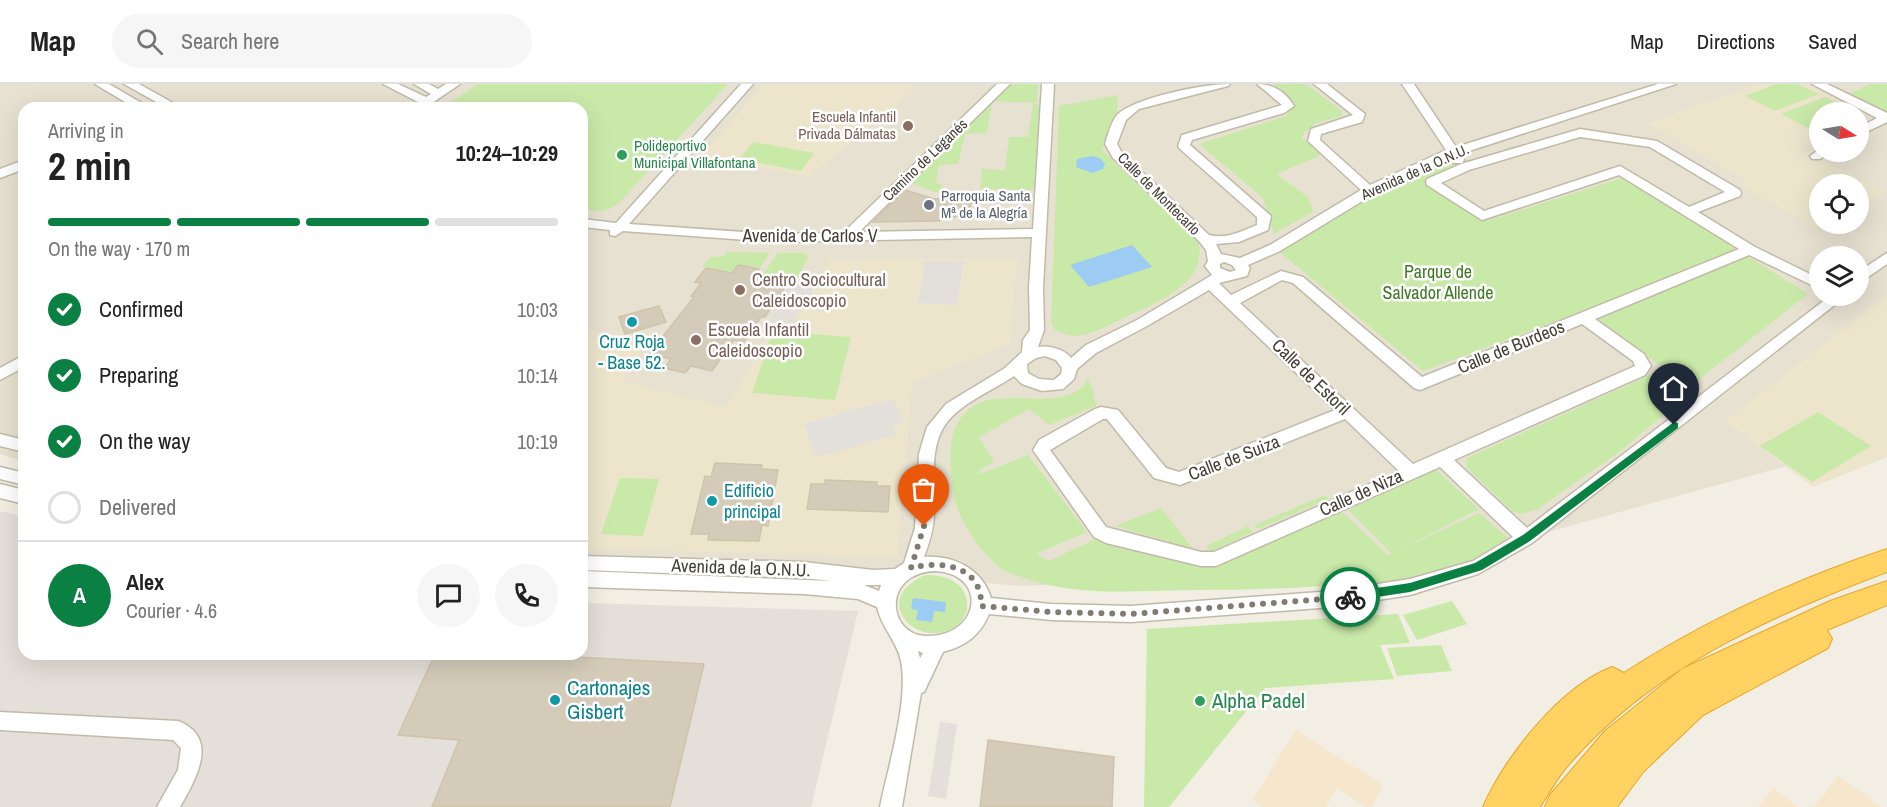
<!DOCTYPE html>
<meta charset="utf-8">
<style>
:root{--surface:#fff;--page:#f6f6f6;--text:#222;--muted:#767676;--line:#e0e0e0;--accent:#0b8043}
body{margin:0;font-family:"Archivo Narrow",sans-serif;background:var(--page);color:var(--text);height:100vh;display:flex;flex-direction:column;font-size:22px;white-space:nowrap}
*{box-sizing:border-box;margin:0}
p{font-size:20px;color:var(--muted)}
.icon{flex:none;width:33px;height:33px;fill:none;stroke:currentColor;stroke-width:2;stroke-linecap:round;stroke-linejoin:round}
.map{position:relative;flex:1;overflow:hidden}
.side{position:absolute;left:18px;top:18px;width:570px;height:558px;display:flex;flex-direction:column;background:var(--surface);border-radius:18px;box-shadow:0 6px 24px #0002}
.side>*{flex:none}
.needle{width:39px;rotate:101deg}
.buttons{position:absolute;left:1809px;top:18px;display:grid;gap:12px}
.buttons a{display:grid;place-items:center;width:60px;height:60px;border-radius:50%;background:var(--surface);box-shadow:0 6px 24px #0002;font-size:30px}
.pin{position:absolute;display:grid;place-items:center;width:51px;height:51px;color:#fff;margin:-62px -26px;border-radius:50% 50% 50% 0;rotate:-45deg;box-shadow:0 0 6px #0007}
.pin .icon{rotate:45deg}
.courier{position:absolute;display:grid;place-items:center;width:60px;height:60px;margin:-30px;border:4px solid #0b8043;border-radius:50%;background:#fff;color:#222;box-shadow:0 2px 8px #0007}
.head em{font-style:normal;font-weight:800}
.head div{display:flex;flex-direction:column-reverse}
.head{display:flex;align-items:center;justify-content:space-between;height:102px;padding:0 30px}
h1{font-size:39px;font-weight:800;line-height:45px}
.bar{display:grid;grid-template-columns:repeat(4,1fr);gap:9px 6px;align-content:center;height:72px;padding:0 30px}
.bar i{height:8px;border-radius:4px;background:var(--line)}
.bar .selected{background:var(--accent)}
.bar p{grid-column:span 4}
.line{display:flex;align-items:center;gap:15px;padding:0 30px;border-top:2px solid var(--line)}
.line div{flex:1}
.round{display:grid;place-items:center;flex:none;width:63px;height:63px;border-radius:32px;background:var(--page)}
ol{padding:0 30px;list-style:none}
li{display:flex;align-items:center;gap:18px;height:66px}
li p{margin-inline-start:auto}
li .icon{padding:6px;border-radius:50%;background:var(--accent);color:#fff;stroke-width:4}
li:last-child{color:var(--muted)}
li i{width:33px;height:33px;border:3px solid var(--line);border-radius:50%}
header{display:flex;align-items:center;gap:36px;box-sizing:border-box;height:84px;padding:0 30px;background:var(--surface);border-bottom:2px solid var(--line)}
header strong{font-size:28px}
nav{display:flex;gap:33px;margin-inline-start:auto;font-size:21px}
.search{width:420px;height:54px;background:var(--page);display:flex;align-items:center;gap:15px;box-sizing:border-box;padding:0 21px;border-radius:33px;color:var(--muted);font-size:22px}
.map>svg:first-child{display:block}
.residential{fill:#e7e1d1;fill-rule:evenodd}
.commercial{fill:#f6e7cc}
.industrial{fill:#e4dfd8}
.education{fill:#ece5cc}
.green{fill:#c9e9a9}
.parking{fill:#e3e0dc}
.water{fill:#9ccbf3}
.building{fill:#d4cbb8;stroke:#cfc3ab;stroke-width:1.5}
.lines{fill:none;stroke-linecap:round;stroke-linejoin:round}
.minor-casing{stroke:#c1baa8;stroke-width:3}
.highway-casing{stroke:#e4a92c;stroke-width:2}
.minor{fill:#fff;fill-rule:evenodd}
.highway{fill:#ffd261;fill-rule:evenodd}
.route{fill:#0b8043}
.done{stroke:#817c71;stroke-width:6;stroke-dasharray:0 10.8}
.education-dot{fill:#8d6e63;stroke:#fff;stroke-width:2}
.leisure-dot{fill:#2e9e5b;stroke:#fff;stroke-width:2}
.worship-dot{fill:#6b7280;stroke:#fff;stroke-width:2}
.culture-dot{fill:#0f9aa8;stroke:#fff;stroke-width:2}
.labels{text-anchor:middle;stroke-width:5;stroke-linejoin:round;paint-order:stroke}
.far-education-label{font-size:15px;fill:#785e54;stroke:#fff;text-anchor:end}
.far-leisure-label{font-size:15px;fill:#27864d;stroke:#fff;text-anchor:start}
.far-street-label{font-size:15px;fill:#443e33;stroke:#fff}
.far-worship-label{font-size:15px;fill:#5b616d;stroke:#fff;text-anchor:start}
.street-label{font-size:18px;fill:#443e33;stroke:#fff}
.park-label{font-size:18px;fill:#407824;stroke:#fff}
.education-label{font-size:18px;fill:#785e54;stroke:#fff;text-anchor:start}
.culture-label{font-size:18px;fill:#0d838f;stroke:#fff}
.near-culture-label{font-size:21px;fill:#0d838f;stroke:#fff;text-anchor:start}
.near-leisure-label{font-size:21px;fill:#27864d;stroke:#fff;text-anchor:start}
</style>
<header>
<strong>Map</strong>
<div class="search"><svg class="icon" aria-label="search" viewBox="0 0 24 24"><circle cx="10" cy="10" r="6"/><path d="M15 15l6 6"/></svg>Search here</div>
<nav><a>Map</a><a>Directions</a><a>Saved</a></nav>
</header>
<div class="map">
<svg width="1887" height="723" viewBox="0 0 1887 723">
<rect width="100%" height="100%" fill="#f2eee3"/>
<path class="residential" d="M 0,0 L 1887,0 L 1887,354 L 1526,454 L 1347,487 L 1021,502 L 975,498 L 958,484 L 904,488 L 582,477 L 582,24 L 24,24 L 24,378 L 0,370 ZM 1820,28 L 1858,28 L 1858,68 L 1820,68 ZM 1820,100 L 1858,100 L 1858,140 L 1820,140 ZM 1820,172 L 1858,172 L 1858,212 L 1820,212 Z"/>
<g class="commercial">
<polygon points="1296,646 1383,701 1372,723 1366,723 1337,704 1326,723 1263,723 1252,716"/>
<polygon points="1838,692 1882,723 1814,723"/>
<polygon points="1773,704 1798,723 1758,723"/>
</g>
<polygon class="industrial" points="0,427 24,433 24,570 582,570 582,519 858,527 811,723 0,723"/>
<g class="education">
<polygon points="764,0 908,0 919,2 809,93 701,72"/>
<polygon points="1756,0 1806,0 1867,31 1859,35 1858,28 1820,28 1819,53 1797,64 1886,108 1859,121 1858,100 1820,100 1820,140 1822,140 1814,144 1741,101 1746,97 1648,39"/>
<polygon points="1017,174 1010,260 912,299 897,474 582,464 582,244 644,261 622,297 726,323 774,243 794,243 830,176"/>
<polygon points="1887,211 1887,373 1813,403 1725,337"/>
</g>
<g class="green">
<path d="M 478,0 L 728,0 L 619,119 C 607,128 597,128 582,125 L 582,24 L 442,24 Z"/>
<polygon points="1009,0 1038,0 1037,19 992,17"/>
<polygon points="1273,0 1306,0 1342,27 1342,32 1313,40 1314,43 1304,48 1302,54 1320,68 1319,72 1277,90 1309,114 1313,128 1274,150 1263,114 1199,60 1286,32 1292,24 1293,17"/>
<polygon points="1776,0 1798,0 1819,10 1775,27 1745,12"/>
<polygon points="1870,0 1887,0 1887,28 1849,10"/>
<path d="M 1118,11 L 1117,27 L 1102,66 L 1198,158 C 1210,199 1154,220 1125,233 C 1111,240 1097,248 1082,251 C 1072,253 1064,250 1055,246 L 1051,238 L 1059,22 Z"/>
<polygon points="1825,13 1857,28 1820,28 1819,46 1816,48 1781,30"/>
<polygon points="989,18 992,19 987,49 965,50 958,80 939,81 936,99 943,101 941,108 933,108 907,97"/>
<polygon points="1033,20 1040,21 1035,106 980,105 982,85 1005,86 1009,53 1028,53"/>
<polygon points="753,58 814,69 801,87 739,75"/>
<polygon points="1452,68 1460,82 1428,98 1486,137 1622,94 1808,210 1689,303 1586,226 1423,287 1275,164 1397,93"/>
<polygon points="726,168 770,169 759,185 738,181 732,189 703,182 711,173 724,172"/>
<polygon points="778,169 805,169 808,172 795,200 761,193"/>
<polygon points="773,247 851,253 835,316 752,309"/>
<polygon points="1654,289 1687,307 1689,310 1619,368 1536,426 1521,430 1511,426 1466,383 1467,374"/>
<path d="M 1086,294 L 1092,302 L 1096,322 L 1049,341 L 1029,325 L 979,353 L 994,378 L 980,386 L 980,390 L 1028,371 L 1087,448 L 1036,470 L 1049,477 L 1095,455 L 1215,483 L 1341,427 L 1388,471 L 1391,469 L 1348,426 L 1435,385 L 1479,425 L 1395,468 L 1479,429 L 1508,454 C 1488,467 1467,480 1444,487 C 1415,497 1385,498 1354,500 C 1303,504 1252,506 1200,506 C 1142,506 1080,514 1024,494 C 1018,491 1009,490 1003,486 C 982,471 956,433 953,407 C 951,387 947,359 957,340 C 985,290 1050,334 1085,301 Z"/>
<polygon points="1818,328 1871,362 1812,398 1760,362"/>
<polygon points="620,394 659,395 643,452 601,450"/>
<polygon points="1325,411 1329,415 1258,445 1254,441"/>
<polygon points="1161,424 1193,465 1115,442"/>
<polygon points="1248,442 1253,448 1211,468 1206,462"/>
<path d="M 925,491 C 981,488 980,551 930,549 C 921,548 912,544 906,537 C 889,517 906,499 925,491 Z"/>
<polygon points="1452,517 1467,540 1417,556 1403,531"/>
<polygon points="1398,530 1410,559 1380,561 1394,595 1265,604 1169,723 1144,723 1147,545"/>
<polygon points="1441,561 1452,587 1397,592 1387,564"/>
</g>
<g class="parking">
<polygon points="925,177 964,177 957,221 918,219"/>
<polygon points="791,199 812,203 790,239 769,234"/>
<polygon points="893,315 905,338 893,341 897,350 817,373 804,340"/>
<polygon points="940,638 957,640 946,715 928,712"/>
</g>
<g class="water">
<polygon points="1091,72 1100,74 1105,80 1103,85 1092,89 1076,83 1077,75"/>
<polygon points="1132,161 1152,183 1089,203 1070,181"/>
<polygon points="913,514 946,518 945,528 934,527 932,538 916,536 918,526 911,525"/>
</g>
<g class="building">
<polygon points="905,106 934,115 974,114 964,135 959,132 937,137 873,138"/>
<polygon points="738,181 759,185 754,191 788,199 765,233 761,233 744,258 734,256 712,287 691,282 685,289 664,284 671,275 649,270 694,213 691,212 701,199 695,198 706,184 732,189"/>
<polygon points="659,222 666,238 625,250 619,233"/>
<polygon points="715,379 762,381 761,385 778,386 768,442 762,441 759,457 708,456 709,450 691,450 705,392 711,393"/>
<polygon points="825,396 877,398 877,402 890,402 888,428 807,425 811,400 825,400"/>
<polygon points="435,570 521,570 704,580 670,723 432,723 459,656 398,651"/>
<polygon points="988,656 1114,673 1112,723 980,723"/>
</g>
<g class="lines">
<defs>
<g id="minor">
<polygon points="95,0 109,0 150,24 135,24"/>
<polygon points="124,0 139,0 182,24 167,24"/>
<polygon points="383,0 398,0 426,13 431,10 414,0 429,0 438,5 446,0 460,0 425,24 411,24 418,18"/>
<path d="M 741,0 L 753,0 L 629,140 L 773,150 L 843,149 L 997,0 L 1010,0 L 859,148 L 1033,145 L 1042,0 L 1054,0 L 1043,204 L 1044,246 L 1038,263 C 1049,261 1064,265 1071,274 L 1086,261 L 1137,236 L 1212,191 L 1205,182 L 1208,177 L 1206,166 L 1199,157 L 1113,74 L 1105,60 C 1108,51 1111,37 1118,30 C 1137,13 1204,0 1230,0 L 1228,2 L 1139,25 L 1126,36 L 1117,60 L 1122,69 L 1209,151 C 1227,155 1240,148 1257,141 L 1257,133 L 1180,65 L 1178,62 L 1182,51 L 1282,21 L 1257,0 C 1273,0 1286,8 1294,22 L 1284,29 L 1192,56 L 1190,61 L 1271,132 L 1268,146 L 1239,158 L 1216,160 L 1221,170 L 1240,174 L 1270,161 L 1361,106 L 1308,57 L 1311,45 L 1353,31 L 1314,0 L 1327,0 L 1365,30 L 1362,38 L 1321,50 L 1320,56 L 1370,101 L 1446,66 L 1402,0 L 1414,0 L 1456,63 L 1658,0 L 1676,0 L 1460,70 L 1464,76 L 1462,79 L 1454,79 L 1450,74 L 1374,110 L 1280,167 L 1248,181 L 1250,184 L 1247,192 L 1219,199 L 1231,211 L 1281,187 L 1303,193 L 1422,293 L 1739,165 L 1619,91 L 1482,136 L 1427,101 L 1426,98 L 1427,95 L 1461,80 L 1580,45 L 1657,57 L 1740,106 L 1741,109 L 1740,112 L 1698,128 L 1755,163 L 1820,195 L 1820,205 L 1749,171 L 1595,235 L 1644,270 L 1651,282 L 1645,291 L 1454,376 L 1527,444 L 1830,212 L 1846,212 L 1532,459 L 1478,490 L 1410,511 L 1333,523 L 1131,538 L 1051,536 L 989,530 C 980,552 965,562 943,568 L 924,608 L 921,609 L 902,723 L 880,723 C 888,683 909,617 901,577 C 897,557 881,543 877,523 L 858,515 L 804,510 L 582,503 L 582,487 L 831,497 L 804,494 L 582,486 L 582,472 L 804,478 L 873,486 L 895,485 L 904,479 L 915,444 L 919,370 L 927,343 L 946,320 L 1005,284 L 1022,268 L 1023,256 L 1030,246 L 1029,204 L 1032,153 L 773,158 L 623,147 L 615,152 L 610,151 L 610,146 L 582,143 L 582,135 L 616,139 ZM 1580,53 L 1650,63 L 1725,108 L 1689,123 L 1620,82 L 1484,127 L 1441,99 L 1469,86 ZM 1224,178 L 1232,181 L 1236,186 L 1230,188 L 1220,184 L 1220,180 ZM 1282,196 L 1293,199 L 1414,304 L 1420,306 L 1582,240 L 1633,277 L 1635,282 L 1413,380 L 1240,219 ZM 1209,206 L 1335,326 L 1179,388 L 1166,384 L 1118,326 L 1101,323 L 1095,325 L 1039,356 L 1033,366 L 1094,453 L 1106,459 L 1201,482 L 1216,482 L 1440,383 L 1513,453 L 1473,477 L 1410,495 L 1333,507 L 1131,522 L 1051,520 L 991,514 C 982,485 954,471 924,473 C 929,460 933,447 934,432 C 936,402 927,362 948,337 C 965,317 992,307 1014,292 L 1022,300 L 1042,307 L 1063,305 L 1074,295 L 1077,285 L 1096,269 L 1147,242 ZM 1045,272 L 1056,276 L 1062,284 L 1061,290 L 1054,296 L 1039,295 L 1028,289 L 1027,280 L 1036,274 ZM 1103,335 L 1107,335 L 1154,394 L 1180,401 L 1345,335 L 1399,387 L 1214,468 L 1201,468 L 1106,443 L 1050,366 ZM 935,487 C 990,490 980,554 925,552 C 887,550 882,489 935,487 ZM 864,501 L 881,501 L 879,507 ZM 918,567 L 923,569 L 920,574 Z"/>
<polygon points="1812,0 1827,0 1887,29 1887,38 1858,52 1858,44 1877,34"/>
<polygon points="1820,65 1820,68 1830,68 1820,75 1812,75 1810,72"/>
<polygon points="24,76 24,85 0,94 0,85"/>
<polygon points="1887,169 1887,180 1858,200 1858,188"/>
<polygon points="24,271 24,283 0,296 0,284"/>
<polygon points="0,350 24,356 24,368 0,362"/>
<polygon points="0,383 24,389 24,401 0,395"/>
<polygon points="0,400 24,406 24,420 0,414"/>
<path d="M 0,628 L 178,637 C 221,654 195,696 180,723 L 157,723 L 178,686 L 181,664 L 173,656 L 0,646 Z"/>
</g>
<g id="highway">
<path d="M 1887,465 L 1887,488 C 1768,533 1649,585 1565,685 C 1556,696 1548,710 1540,723 L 1483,723 C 1505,673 1560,603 1612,583 L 1624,589 C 1706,536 1794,496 1887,465 Z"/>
<polygon points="1887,497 1887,521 1827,546 1832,555 1828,564 1703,631 1644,687 1617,723 1545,723 1550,711 1605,647 1682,585 1830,517"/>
</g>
</defs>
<use href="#minor" class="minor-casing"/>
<use href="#highway" class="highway-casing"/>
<use href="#minor" class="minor"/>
<use href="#highway" class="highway"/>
</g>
<polygon class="route" points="1674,338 1678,339 1678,344 1530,457 1482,486 1410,508 1350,517 1346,516 1344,513 1350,508 1410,499 1475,479 1523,451"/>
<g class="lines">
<path class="done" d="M 924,442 L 911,484 C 941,476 983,482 981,522 L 1051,528 L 1131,530 L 1350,513"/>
</g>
<g class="education-dot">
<circle cx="908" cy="42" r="6"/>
<circle cx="740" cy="206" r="6"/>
<circle cx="696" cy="256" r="6"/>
</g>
<g class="leisure-dot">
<circle cx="622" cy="71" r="6"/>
<circle cx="1200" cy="617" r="6"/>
</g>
<circle class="worship-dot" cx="929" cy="121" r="6"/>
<g class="culture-dot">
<circle cx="632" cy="238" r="6"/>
<circle cx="712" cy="417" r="6"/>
<circle cx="555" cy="616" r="6"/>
</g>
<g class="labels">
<g class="far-education-label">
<text x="896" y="38">Escuela Infantil<tspan x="896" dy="17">Privada Dálmatas</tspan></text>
</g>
<g class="far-leisure-label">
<text x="634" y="67">Polideportivo<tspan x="634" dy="17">Municipal Villafontana</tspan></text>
</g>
<g class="far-street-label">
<text transform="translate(925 76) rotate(-44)" y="5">Camino de Leganés</text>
<text transform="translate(1415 88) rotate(-24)" y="5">Avenida de la O.N.U.</text>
<text transform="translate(1159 110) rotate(45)" y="5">Calle de Montecarlo</text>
</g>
<g class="far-worship-label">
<text x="941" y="117">Parroquia Santa<tspan x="941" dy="17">Mª de la Alegría</tspan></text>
</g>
<g class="street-label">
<text x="810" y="158">Avenida de Carlos V</text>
<text transform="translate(1511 263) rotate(-22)" y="6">Calle de Burdeos</text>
<text transform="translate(1311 293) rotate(44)" y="6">Calle de Estoril</text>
<text transform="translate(1234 374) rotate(-21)" y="6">Calle de Suiza</text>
<text transform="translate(1361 409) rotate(-24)" y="6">Calle de Niza</text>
<text transform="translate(741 484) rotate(2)" y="6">Avenida de la O.N.U.</text>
</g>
<g class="park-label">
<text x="1438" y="194">Parque de<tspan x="1438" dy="21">Salvador Allende</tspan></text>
</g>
<g class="education-label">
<text x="752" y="202">Centro Sociocultural<tspan x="752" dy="21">Caleidoscopio</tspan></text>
<text x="708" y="252">Escuela Infantil<tspan x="708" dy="21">Caleidoscopio</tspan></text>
</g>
<g class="culture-label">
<text x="632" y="264">Cruz Roja<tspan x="632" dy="21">- Base 52.</tspan></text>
<text x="724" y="413" text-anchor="start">Edificio<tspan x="724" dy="21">principal</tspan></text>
</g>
<g class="near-culture-label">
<text x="567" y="611">Cartonajes<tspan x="567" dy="24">Gisbert</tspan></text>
</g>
<g class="near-leisure-label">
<text x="1212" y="624">Alpha Padel</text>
</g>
</g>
</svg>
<div class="buttons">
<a><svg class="needle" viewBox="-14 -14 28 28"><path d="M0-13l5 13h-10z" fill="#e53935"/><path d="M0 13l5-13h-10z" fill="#767676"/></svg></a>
<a><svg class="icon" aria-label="locate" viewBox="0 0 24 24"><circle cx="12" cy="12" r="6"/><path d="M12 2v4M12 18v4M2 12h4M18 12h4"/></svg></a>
<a><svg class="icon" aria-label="layers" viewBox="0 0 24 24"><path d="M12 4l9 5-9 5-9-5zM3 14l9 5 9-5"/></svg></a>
</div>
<div class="pin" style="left:924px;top:442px;background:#ea580c"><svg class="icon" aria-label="bag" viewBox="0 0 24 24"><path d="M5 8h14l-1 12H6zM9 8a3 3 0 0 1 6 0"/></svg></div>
<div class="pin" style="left:1674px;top:341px;background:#1f2937"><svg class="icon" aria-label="home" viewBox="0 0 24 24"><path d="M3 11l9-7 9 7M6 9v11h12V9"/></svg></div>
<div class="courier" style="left:1350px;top:513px"><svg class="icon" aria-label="bike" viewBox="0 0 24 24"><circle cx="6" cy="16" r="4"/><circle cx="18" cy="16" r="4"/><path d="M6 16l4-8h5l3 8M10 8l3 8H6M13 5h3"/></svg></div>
<section class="side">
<div class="head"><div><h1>2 min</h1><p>Arriving in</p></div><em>10:24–10:29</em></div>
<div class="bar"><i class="selected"></i><i class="selected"></i><i class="selected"></i><i></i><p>On the way · 170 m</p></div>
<ol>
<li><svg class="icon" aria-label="check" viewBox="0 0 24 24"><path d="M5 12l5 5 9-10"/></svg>Confirmed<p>10:03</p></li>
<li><svg class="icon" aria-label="check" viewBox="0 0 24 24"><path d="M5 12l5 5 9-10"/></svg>Preparing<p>10:14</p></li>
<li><svg class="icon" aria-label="check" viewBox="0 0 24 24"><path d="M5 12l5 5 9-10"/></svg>On the way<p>10:19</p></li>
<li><i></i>Delivered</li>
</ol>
<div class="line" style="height:108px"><b class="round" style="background:var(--accent);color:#fff">A</b><div><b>Alex</b><p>Courier · 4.6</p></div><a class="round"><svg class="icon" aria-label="chat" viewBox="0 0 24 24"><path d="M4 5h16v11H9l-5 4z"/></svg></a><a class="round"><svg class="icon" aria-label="phone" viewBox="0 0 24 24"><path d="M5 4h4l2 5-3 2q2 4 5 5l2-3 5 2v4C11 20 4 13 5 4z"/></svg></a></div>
</section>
</div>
